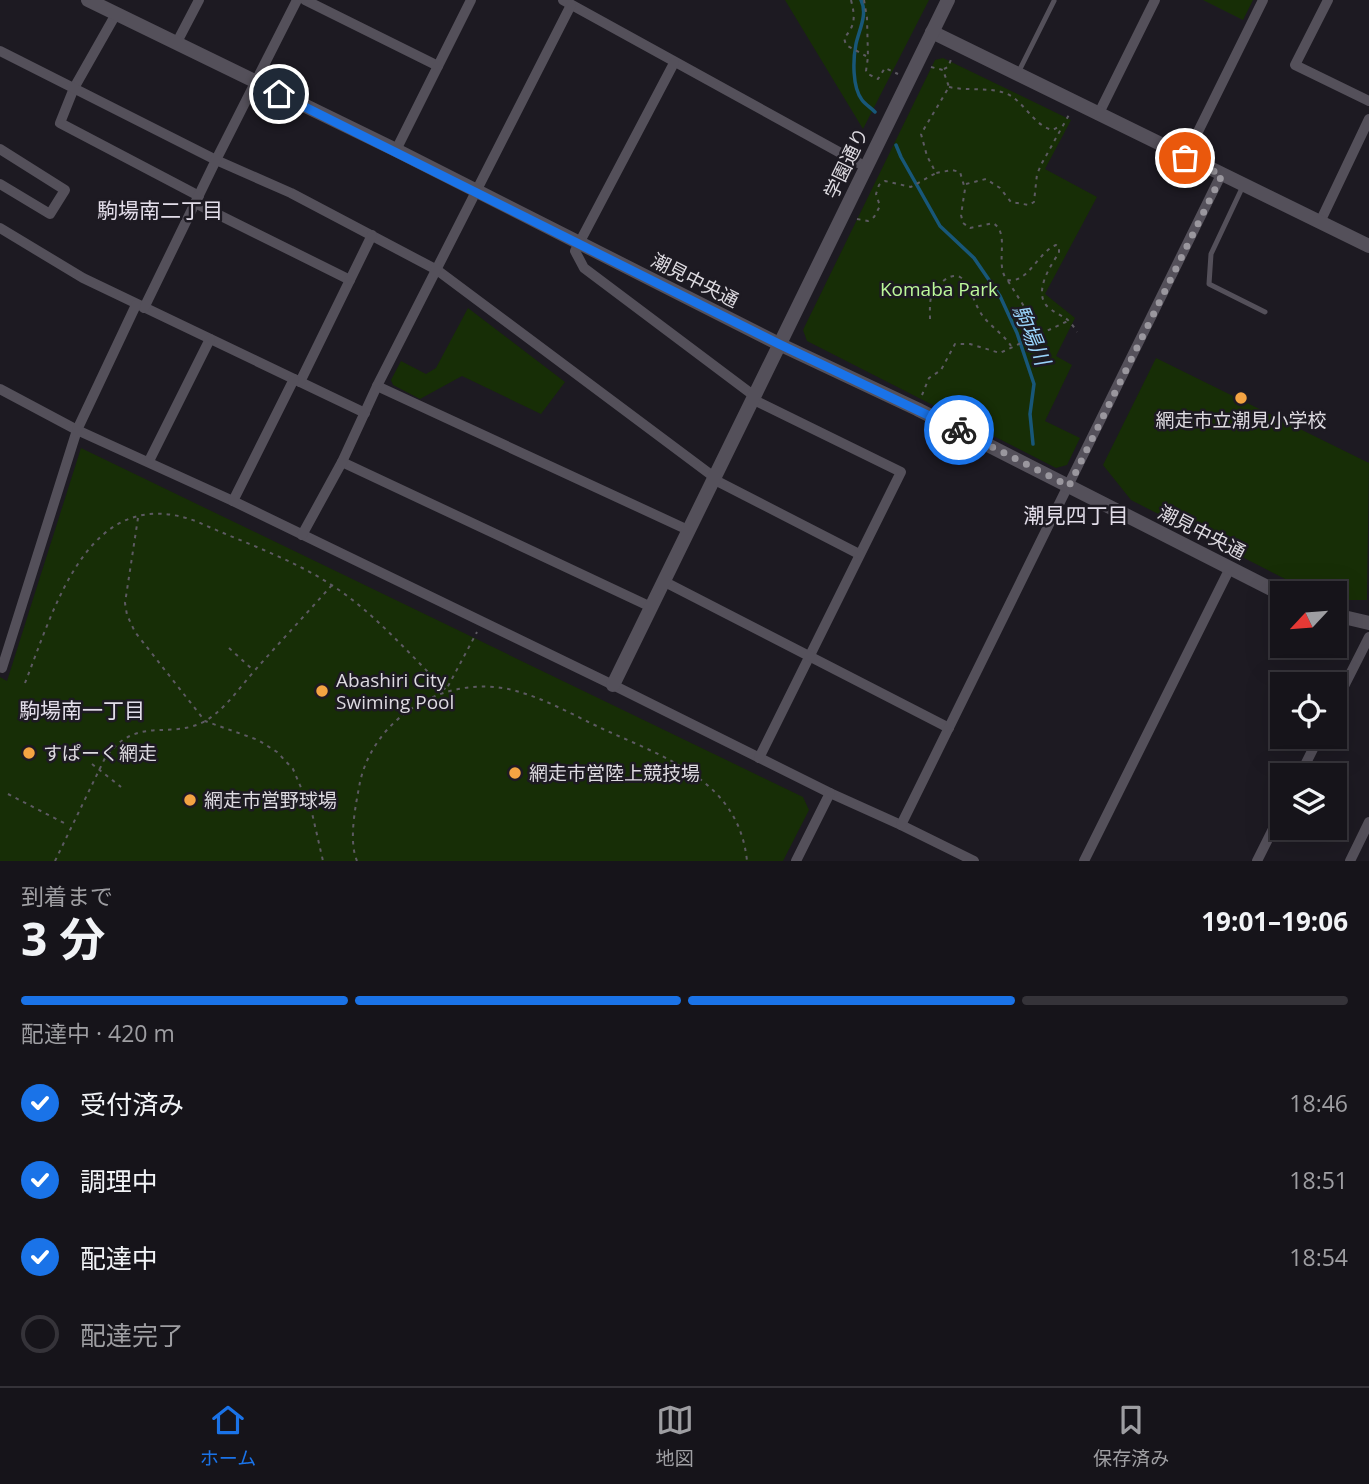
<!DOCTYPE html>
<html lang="ja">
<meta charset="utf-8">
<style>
:root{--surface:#16141a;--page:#232127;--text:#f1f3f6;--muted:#9e9ea2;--line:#353339;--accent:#1a73e8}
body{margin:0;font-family:"Open Sans","Noto Sans JP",sans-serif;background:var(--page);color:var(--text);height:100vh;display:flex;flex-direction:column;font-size:26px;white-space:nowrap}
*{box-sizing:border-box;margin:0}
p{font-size:23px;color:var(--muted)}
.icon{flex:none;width:38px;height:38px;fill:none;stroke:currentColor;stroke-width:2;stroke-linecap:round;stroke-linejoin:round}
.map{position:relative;height:861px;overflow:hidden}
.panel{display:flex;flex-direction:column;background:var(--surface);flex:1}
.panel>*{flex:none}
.needle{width:46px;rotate:244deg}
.buttons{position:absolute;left:1270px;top:581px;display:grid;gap:14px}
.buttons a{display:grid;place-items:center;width:77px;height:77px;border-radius:0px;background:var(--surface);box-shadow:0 7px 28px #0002,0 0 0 2px var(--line);font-size:35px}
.pin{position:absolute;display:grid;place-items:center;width:60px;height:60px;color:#fff;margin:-30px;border:4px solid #fff;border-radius:50%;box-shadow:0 2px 7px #0007}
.courier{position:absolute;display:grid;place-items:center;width:70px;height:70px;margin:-35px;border:5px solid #1a73e8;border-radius:50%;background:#fff;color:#222;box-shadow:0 2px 9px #0007}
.head em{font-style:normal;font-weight:700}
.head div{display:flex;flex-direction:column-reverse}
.head{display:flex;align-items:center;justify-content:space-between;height:119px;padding:0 21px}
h1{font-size:46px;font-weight:700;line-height:52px}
.bar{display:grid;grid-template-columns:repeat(4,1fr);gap:10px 7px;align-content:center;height:84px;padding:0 21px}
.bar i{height:9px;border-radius:5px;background:var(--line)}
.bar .current{background:var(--accent)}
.bar p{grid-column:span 4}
ol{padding:0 21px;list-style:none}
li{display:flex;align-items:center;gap:21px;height:77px}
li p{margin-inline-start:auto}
li .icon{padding:7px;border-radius:50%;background:var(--accent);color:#fff;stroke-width:4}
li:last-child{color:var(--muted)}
li i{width:38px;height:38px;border:4px solid var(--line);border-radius:50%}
.menu{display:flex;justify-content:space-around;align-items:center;height:98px;border-top:2px solid var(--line);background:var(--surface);font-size:19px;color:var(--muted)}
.menu a{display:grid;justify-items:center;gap:4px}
.menu .current{color:var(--accent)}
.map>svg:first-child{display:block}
.green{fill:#172e06}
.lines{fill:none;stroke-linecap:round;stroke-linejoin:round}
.stream{stroke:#185779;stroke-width:3.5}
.path{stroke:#5d5a62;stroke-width:2;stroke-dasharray:3.5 5;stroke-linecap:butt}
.lane{stroke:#54505a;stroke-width:5}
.street{stroke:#54505a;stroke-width:10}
.secondary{stroke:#54505a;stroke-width:14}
.done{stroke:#9a979e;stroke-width:7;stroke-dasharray:0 12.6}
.route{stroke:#1a73e8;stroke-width:9}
.poi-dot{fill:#f4a443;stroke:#1d1a22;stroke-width:2.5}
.labels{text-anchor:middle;stroke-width:5;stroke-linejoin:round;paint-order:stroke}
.street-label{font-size:19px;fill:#dddae0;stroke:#1d1a22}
.park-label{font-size:19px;fill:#bcf89b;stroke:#1d1a22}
.poi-label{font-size:19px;fill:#dddae0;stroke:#1d1a22;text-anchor:start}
.neighbourhood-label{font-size:21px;fill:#e2dde9;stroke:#1d1a22}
.water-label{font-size:21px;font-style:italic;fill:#99d3fa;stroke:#1d1a22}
</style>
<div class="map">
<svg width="1369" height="861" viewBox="0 0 1369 861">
<rect width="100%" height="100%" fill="#1d1a22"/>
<g class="green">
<polygon points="785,0 929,0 863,129"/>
<polygon points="1203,0 1253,0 1243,20"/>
<polygon points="943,58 1071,120 1045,169 1097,197 1045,294 1075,318 1056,356 1072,365 1045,421 1080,438 1067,465 1056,468 807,341 803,330 935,60"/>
<polygon points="468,308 565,382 541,414 462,376 420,399 393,385 391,380 401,361 426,374 436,368"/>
<polygon points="1156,358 1369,463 1367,600 1336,600 1335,593 1319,593 1289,581 1131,500 1103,465"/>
<polygon points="81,448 803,797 809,810 783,861 0,861 0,677 7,681"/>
</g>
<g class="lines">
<g class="stream">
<path d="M 861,0 C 868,14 859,30 856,44 C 853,59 852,87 862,100 C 865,104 871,108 875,112"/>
<polyline points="896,145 901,157 940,226 974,258 1000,296 1017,333 1034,384 1030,414 1033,444"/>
</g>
<g class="path">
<path d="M 851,0 C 855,16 856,25 844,38 L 846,45 L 866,56"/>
<polyline points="864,0 867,18 868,57 866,71 868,74 878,79 885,68 898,74"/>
<path d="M 931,67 L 943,70 L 949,87 L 921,134 L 927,156 L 936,173 L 952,170 L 960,172 L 965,189 L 961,215 L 963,223 L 970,228 L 993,223 C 1011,234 994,264 1007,280 C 1028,284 1037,253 1056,245 L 1059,247 L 1059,253 C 1050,266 1032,294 1049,308 C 1063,319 1066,314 1077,332"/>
<polyline points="944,69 948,67 952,57"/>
<path d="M 949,87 C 967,91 987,87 1005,93 C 1024,100 1033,126 1053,130 L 1060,126"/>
<polyline points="966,184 986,179 1000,188 1011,202 1029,205 1034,202 1037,174 1042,163 1070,113"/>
<polyline points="857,219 868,221 874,217 880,206 876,194 879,185 885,181 911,187 936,173"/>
<polyline points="1008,281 1025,308 1032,336"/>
<path d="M 930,319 C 930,310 929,300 933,292 C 938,284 951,272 960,277 C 970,283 973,300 979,310 C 987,325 1002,332 1011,346"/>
<polyline points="922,395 929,378 941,370 955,344 970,344 1000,353 1070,320"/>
<polyline points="138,518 125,603 127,615 135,632 205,721 258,740 277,752 293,769 312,813 323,861"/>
<polyline points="229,648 253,670"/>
<path d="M 25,683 C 55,607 89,480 198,522 C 242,542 290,558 330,584 C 374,612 409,654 446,690 L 477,632"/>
<polyline points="92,764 121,787"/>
<polyline points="8,794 64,823"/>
<path d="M 55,861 L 105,758 C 138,713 169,742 207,720 C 227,707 240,687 256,669 C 281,641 307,613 332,585"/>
<path d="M 357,861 C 348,840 356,804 360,782 C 375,715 449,672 516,691 C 546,699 575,716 603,729 C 666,758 739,781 747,861"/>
</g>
<g class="lane">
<polyline points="1019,71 1054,1"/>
<polyline points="1243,186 1211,254 1209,284 1265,312"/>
</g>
<g class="street">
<polyline points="305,0 438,66"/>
<polyline points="563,0 866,167"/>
<polyline points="1328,0 1295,65 1369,101"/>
<polyline points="116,14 74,88 60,123 199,196"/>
<polyline points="176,44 199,0"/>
<polyline points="0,51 216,160 291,193 437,270 714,477"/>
<polyline points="674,63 575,251 584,268 753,395"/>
<polyline points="1098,115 1155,0"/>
<polyline points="0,149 65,190 50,214 0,184"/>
<polyline points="396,150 471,0"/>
<polyline points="1185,158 1263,0"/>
<polyline points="195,203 350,280"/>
<polyline points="1320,222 1369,119"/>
<polyline points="0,228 83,278 365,413"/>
<polyline points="144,308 216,160 297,0"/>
<polyline points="300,382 372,235"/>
<polyline points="377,386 688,530"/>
<polyline points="0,389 77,430 233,501 613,685 830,793 901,825 974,861"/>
<polyline points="752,399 901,472 759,758"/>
<polyline points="149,461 210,339"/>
<polyline points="342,462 651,607"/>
<polyline points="713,479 859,554"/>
<polyline points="233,501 294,379"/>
<polyline points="302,535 342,462 377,386 571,5"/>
<polyline points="663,581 949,728"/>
<polyline points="0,667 2,668 77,430 136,305"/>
<polyline points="1335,704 1369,637"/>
<polyline points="1300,775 1319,737"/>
<polyline points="901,825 1221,175"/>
<polyline points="796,861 830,793"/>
<polyline points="1084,861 1230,568"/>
<polyline points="1257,861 1283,809"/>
<polyline points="1350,861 1369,822"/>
</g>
<g class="secondary">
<polyline points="88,0 396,150 779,344 917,409 1283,595"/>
<polyline points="932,32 1369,246"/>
<polyline points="1335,615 1369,623"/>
<polyline points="613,685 948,0"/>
</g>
</g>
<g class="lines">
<polyline class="done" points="959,430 1069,486 1222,175 1185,158"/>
<polyline class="route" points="279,94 779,344 959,430"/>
</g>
<g class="poi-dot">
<circle cx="1241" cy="398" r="7"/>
<circle cx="322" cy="691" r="7"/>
<circle cx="29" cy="753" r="7"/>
<circle cx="515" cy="773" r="7"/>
<circle cx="190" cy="800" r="7"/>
</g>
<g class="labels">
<g class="street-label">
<text transform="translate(846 163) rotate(-64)" y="7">学園通り</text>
<text transform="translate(695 280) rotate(27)" y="7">潮見中央通</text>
<text transform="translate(1202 532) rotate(27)" y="7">潮見中央通</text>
</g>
<g class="park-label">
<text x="939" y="296">Komaba Park</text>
</g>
<g class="poi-label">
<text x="1241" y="427" text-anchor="middle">網走市立潮見小学校</text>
<text x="336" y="687">Abashiri City<tspan x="336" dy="22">Swiming Pool</tspan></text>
<text x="43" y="760">すぱーく網走</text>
<text x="529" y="780">網走市営陸上競技場</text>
<text x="204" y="807">網走市営野球場</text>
</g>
<g class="neighbourhood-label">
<text x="160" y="218">駒場南二丁目</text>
<text x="1076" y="523">潮見四丁目</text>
<text x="82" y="718">駒場南一丁目</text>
</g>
<g class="water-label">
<text transform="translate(1031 335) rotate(67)" y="7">駒場川</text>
</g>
</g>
</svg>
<div class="buttons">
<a><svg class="needle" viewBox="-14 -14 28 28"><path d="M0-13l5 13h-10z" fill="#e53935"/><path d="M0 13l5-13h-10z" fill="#9e9ea2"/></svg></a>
<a><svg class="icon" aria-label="locate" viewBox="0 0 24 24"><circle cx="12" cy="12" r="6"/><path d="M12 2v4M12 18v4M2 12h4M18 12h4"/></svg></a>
<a><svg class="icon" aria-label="layers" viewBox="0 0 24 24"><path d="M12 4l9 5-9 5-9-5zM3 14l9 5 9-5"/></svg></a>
</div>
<div class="pin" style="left:1185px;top:158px;background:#ea580c"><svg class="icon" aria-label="bag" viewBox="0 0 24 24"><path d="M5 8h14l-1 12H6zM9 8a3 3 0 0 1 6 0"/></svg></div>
<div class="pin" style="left:279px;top:94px;background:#1f2937"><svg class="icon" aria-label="home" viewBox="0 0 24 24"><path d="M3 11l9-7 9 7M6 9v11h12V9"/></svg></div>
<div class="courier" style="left:959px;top:430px"><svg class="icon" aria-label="bike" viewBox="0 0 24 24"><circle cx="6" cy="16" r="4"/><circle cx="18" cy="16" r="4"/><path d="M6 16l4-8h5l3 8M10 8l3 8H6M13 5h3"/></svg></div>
</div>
<section class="panel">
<div class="head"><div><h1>3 分</h1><p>到着まで</p></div><em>19:01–19:06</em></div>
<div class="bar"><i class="current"></i><i class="current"></i><i class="current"></i><i></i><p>配達中 · 420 m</p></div>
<ol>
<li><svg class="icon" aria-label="check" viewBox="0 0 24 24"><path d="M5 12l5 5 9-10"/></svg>受付済み<p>18:46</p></li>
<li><svg class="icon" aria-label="check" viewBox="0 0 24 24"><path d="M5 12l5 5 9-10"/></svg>調理中<p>18:51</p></li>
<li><svg class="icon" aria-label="check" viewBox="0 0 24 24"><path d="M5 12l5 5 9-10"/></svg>配達中<p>18:54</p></li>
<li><i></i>配達完了</li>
</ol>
</section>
<nav class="menu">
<a class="current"><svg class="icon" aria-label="home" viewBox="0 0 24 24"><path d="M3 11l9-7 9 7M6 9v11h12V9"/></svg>ホーム</a>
<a><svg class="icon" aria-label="map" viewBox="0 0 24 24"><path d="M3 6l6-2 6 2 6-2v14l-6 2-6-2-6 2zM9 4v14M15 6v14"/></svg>地図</a>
<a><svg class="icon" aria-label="saved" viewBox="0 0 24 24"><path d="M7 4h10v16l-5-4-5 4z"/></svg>保存済み</a>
</nav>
